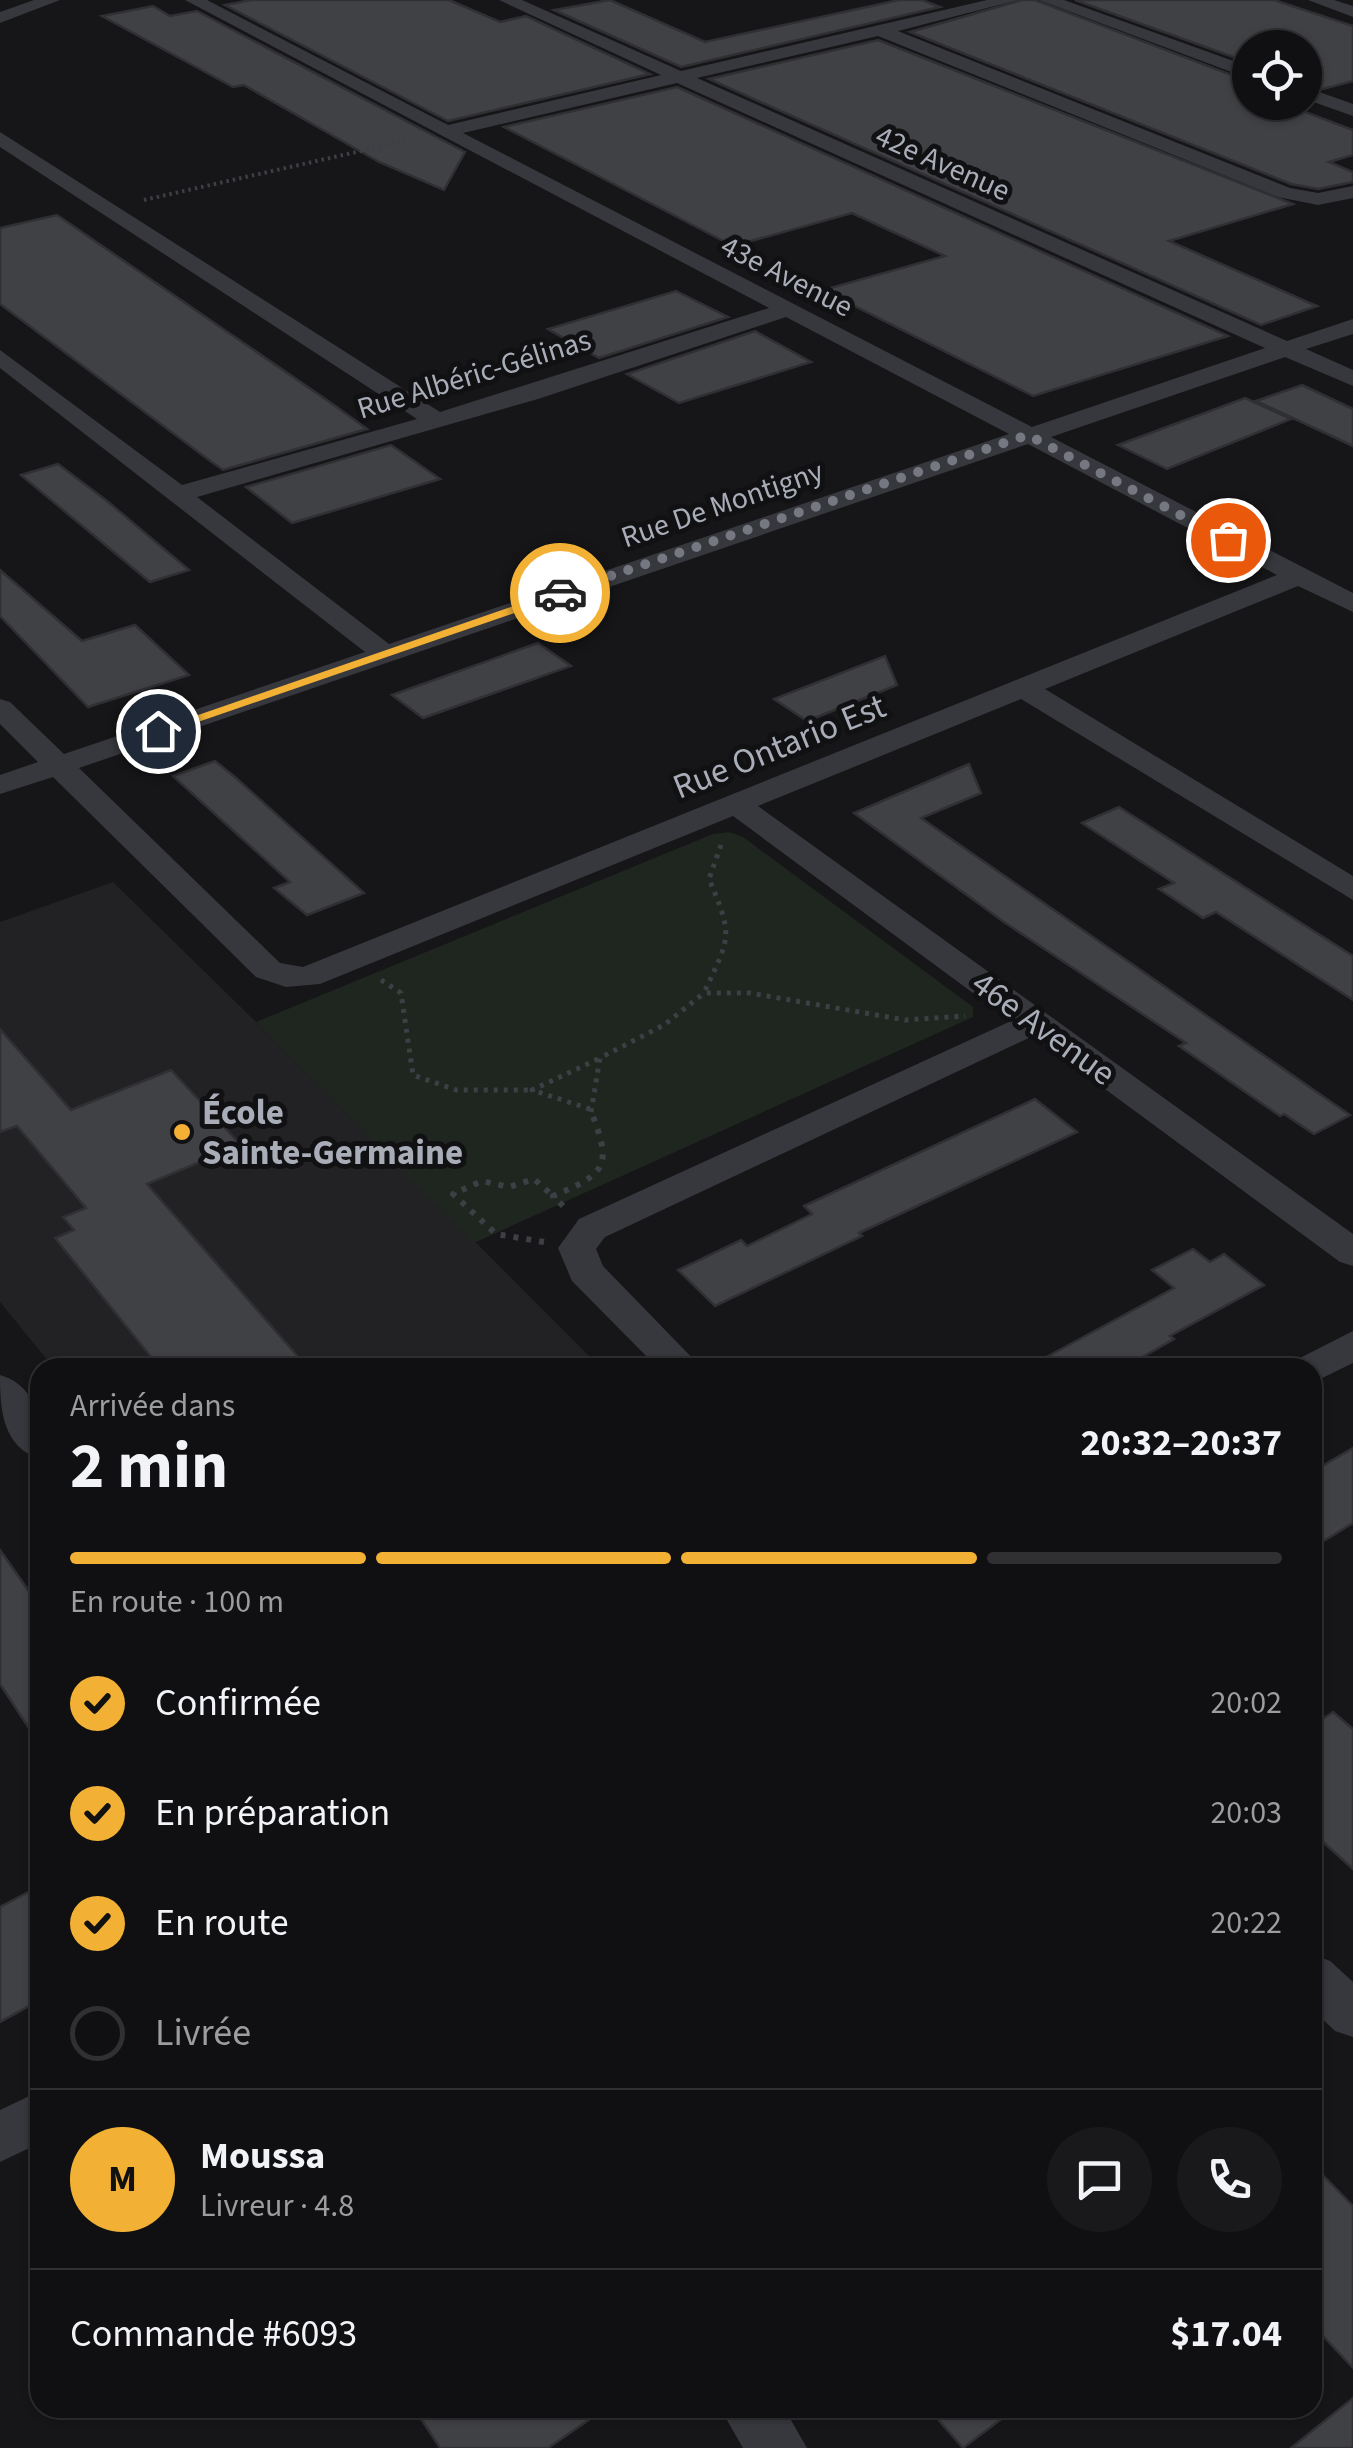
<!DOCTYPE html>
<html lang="fr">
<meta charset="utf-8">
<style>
:root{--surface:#101012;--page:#19191b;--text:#f1f3f6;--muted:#9c9d9f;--line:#303032;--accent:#f2b134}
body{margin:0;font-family:"Source Sans 3",sans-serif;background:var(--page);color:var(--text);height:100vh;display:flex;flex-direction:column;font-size:38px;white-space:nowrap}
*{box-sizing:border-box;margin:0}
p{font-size:32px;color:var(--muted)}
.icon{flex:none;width:55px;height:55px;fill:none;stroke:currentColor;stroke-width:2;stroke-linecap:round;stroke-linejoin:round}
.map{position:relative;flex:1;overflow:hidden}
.panel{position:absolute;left:30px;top:1358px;width:1292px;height:1060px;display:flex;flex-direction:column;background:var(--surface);border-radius:30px;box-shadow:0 2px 8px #0004,0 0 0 2px var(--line)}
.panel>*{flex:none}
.controls{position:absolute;left:1232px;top:30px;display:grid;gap:20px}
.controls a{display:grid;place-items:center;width:90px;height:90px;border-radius:50%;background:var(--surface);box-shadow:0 2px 8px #0004,0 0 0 2px var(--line);font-size:50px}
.pin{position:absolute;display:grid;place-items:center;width:85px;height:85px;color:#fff;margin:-42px;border:5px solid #fff;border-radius:50%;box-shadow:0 2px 10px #0007}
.courier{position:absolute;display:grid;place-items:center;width:100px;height:100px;margin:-50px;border:8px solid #f2b134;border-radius:50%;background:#fff;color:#222;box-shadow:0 2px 12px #0007}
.summary em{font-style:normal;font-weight:700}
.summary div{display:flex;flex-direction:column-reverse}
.summary{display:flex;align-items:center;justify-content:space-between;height:170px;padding:0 40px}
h1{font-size:65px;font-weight:700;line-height:75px}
.bar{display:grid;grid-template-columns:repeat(4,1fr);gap:15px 10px;align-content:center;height:120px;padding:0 40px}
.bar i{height:12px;border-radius:8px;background:var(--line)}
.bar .selected{background:var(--accent)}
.bar p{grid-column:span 4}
.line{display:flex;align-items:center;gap:25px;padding:0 40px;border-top:2px solid var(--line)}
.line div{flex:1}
.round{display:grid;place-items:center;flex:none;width:105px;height:105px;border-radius:52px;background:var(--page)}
ol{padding:0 40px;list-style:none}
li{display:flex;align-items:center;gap:30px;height:110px}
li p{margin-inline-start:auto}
li .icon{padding:10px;border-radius:50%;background:var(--accent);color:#111;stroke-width:4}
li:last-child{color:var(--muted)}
li i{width:55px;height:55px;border:5px solid var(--line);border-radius:50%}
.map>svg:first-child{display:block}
.built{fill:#222225}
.green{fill:#1e261f}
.building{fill:#404145;stroke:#303034;stroke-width:2.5}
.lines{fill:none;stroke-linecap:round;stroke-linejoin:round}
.path-far2{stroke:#3d3f44;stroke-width:4;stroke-dasharray:2.5 4;stroke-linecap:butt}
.path-far1{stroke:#3d3f44;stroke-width:5;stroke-dasharray:4 6;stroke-linecap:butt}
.path{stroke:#3d3f44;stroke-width:6;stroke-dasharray:5 8;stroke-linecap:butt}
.minor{fill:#37383d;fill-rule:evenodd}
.route{fill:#f2b134}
.done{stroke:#757880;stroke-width:10;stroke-dasharray:0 18}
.poi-dot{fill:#f2b134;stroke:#111113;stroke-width:4}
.labels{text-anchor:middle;stroke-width:10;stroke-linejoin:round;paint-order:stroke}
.far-street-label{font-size:30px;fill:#a8adb8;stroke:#111113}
.street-label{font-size:35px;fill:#a8adb8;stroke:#111113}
.poi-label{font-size:35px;font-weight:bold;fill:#a8adb8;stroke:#111113;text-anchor:start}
</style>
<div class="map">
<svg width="1353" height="2448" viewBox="0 0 1353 2448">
<rect width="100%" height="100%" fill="#161618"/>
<polygon class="built" points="113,882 256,1022 600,1367 53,1367 0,1302 0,922"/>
<polygon class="green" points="729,832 743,837 973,1007 973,1017 474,1243 256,1022 713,834"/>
<g class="building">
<polygon points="251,0 449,0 500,22 526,16 650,74 448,121 225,5"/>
<polygon points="610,0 705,42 899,0 922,0 940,7 681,67 554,10"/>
<polygon points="1022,0 1035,0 1250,82 1250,102 1279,102 1353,130 1353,155 1329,162 1353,172 1353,182 1318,189 1291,184 910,32"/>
<polygon points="1075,0 1274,0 1353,26 1353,81 1323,89 1305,84 1305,48 1250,48 1250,63"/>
<polygon points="153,6 170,16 197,11 465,152 444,190 379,162 244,85 233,87 102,16"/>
<polygon points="878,40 1293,204 1169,241 1317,306 1261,325 709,79"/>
<polygon points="677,87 1228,336 1033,396 823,290 945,256 852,213 733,246 504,127"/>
<polygon points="57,215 334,405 367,429 223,470 209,460 0,304 0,228"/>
<polygon points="676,291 728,317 599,358 548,329"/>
<polygon points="755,331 811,362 679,403 627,374"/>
<polygon points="1302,385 1353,409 1353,446 1256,401"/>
<polygon points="1245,398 1291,419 1167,469 1118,445"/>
<polygon points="391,445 440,479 292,523 246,487"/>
<polygon points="58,464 107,501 189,570 150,582 21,475"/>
<polygon points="0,570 82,641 135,625 189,675 88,707 0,616"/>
<polygon points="538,643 571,666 423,718 392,695"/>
<polygon points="885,656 897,685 807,721 774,699"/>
<polygon points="215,761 235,777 364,893 307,915 274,888 290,882 173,776"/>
<polygon points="969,764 981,793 921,818 1350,1115 1314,1134 1284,1114 1280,1116 1179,1046 1186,1043 1004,922 854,813"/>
<polygon points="1119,807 1353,956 1353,1000 1216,912 1203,918 1159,889 1174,883 1082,823"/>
<polygon points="0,1029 71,1110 171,1070 241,1145 147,1184 308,1368 160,1368 55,1238 74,1230 63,1217 86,1208 17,1126 0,1132"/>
<polygon points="1035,1099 1077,1132 859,1233 862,1236 715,1306 678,1270 741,1240 747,1246 812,1214 804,1206"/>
<polygon points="1193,1249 1210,1262 1224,1254 1264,1285 1170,1336 1174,1339 1123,1368 1026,1368 1174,1288 1152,1270"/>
<polygon points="1353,1448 1353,1523 1312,1548 1312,1472"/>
<polygon points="0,1550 40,1607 40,1745 0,1684"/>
<polygon points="1333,1712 1353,1729 1353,1869 1312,1832 1312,1726"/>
<polygon points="40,1886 40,2000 0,2022 0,1907"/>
<polygon points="1312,2164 1353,2206 1353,2368 1312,2324"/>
<polygon points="1353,2398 1353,2448 1291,2448"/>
<polygon points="414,2408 606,2408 548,2448 440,2448"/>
<polygon points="928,2408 1016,2408 963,2448"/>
</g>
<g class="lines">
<polyline class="path-far2" points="144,200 405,141"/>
<g class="path-far1">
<path d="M 721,845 L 709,879 C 734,938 730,936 704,993 L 750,993 L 905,1020 L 965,1016"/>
<polyline points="381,980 401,993 413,1075 456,1090 532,1090"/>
<polyline points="590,1109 532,1090 600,1058"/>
<polyline points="591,1112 600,1058 664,1025 704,993"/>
</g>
<g class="path">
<path d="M 563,1206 L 553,1196 C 609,1173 612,1164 590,1109"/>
<polyline points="544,1242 496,1234 453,1194 482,1181 509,1187 534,1179 553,1196"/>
</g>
<g class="minor">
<polygon points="34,0 60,0 0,23 0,12"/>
<path d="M 185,0 L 207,0 L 448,125 L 661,75 L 499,0 L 522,0 L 681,71 L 987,0 L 1018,0 L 898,31 L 1290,188 L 1318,193 L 1353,186 L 1353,198 L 1318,205 L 1278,197 L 878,36 L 697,78 L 1287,341 L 1353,319 L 1353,334 L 1306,349 L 1353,370 L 1353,386 L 1285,357 L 1051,437 L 1353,593 L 1353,612 L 1298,586 L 1045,689 L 1353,876 L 1353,900 L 1021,699 L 758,806 L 1353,1234 L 1353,1266 L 1340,1262 L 1033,1036 L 605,1237 L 596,1249 L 603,1266 L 702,1368 L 658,1368 L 572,1281 L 558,1248 L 579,1219 L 1011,1021 L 733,816 L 320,984 L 286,987 L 256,977 L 53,777 L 0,794 L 0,775 L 38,762 L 0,724 L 0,699 L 10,702 L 64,754 L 365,652 L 0,368 L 0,350 L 182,485 L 417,419 L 0,147 L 0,132 L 440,412 L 769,308 ZM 677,83 L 1265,348 L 1032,427 L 463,133 ZM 786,317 L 1009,434 L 389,644 L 197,497 L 538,399 ZM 1028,444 L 1277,575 L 303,967 L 280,963 L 79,768 Z"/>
<polygon points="1039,0 1064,0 1250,67 1250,79"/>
<polygon points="1308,0 1334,0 1353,6 1353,17"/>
<polygon points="1305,87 1353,104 1353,116 1305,99"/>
<polygon points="1353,1331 1353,1363 1312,1383 1312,1368 1293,1368 1298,1359"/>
<path d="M 0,1375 C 39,1386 40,1425 40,1459 C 2,1447 0,1409 0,1375 Z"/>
<polygon points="1312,1954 1330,1961 1353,1982 1353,2037 1335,2031 1312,2009"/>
<polygon points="40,2091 40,2143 0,2162 0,2110"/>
<polygon points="720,2408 784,2408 807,2448 743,2448"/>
</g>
</g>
<polygon class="route" points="560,590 564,596 163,734 152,731"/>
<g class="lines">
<polyline class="done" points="560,593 1028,435 1228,540"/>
</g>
<circle class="poi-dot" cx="182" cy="1132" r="10"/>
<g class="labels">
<g class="far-street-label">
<text transform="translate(943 163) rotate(24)" y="10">42e Avenue</text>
<text transform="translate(787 276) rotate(27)" y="10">43e Avenue</text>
<text transform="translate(474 374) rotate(-17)" y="10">Rue Albéric-Gélinas</text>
<text transform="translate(722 504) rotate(-19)" y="10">Rue De Montigny</text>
</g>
<g class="street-label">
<text transform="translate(779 746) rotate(-22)" y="12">Rue Ontario Est</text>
<text transform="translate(1044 1028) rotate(36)" y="12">46e Avenue</text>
</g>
<g class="poi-label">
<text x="202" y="1124">École<tspan x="202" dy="40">Sainte-Germaine</tspan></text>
</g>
</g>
</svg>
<div class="controls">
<a><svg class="icon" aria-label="locate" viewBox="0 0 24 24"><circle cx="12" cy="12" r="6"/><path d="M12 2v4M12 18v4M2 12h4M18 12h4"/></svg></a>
</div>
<div class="pin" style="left:1228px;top:540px;background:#ea580c"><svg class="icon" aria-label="bag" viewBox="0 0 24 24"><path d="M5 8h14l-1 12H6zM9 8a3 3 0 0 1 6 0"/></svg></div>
<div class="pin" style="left:158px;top:731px;background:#1f2937"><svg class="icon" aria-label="home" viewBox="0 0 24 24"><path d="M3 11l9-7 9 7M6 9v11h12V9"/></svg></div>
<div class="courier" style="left:560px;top:593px"><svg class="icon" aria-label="car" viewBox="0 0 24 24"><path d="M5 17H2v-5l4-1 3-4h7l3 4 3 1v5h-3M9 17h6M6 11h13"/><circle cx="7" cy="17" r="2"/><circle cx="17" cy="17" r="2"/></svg></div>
<section class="panel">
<div class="summary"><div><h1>2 min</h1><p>Arrivée dans</p></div><em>20:32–20:37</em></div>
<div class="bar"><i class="selected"></i><i class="selected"></i><i class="selected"></i><i></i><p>En route · 100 m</p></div>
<ol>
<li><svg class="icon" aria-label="check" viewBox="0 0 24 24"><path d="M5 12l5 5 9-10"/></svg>Confirmée<p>20:02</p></li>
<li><svg class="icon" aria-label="check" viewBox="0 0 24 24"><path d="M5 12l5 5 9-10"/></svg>En préparation<p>20:03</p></li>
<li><svg class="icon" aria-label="check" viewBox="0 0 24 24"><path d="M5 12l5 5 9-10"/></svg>En route<p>20:22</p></li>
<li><i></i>Livrée</li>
</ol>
<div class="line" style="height:180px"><b class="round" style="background:var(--accent);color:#111">M</b><div><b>Moussa</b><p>Livreur · 4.8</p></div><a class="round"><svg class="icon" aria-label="chat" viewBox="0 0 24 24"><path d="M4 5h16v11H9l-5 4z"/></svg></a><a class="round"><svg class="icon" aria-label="phone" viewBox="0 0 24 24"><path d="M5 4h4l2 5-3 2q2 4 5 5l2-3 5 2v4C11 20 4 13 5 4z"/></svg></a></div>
<div class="line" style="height:130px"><div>Commande #6093</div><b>$17.04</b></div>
</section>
</div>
